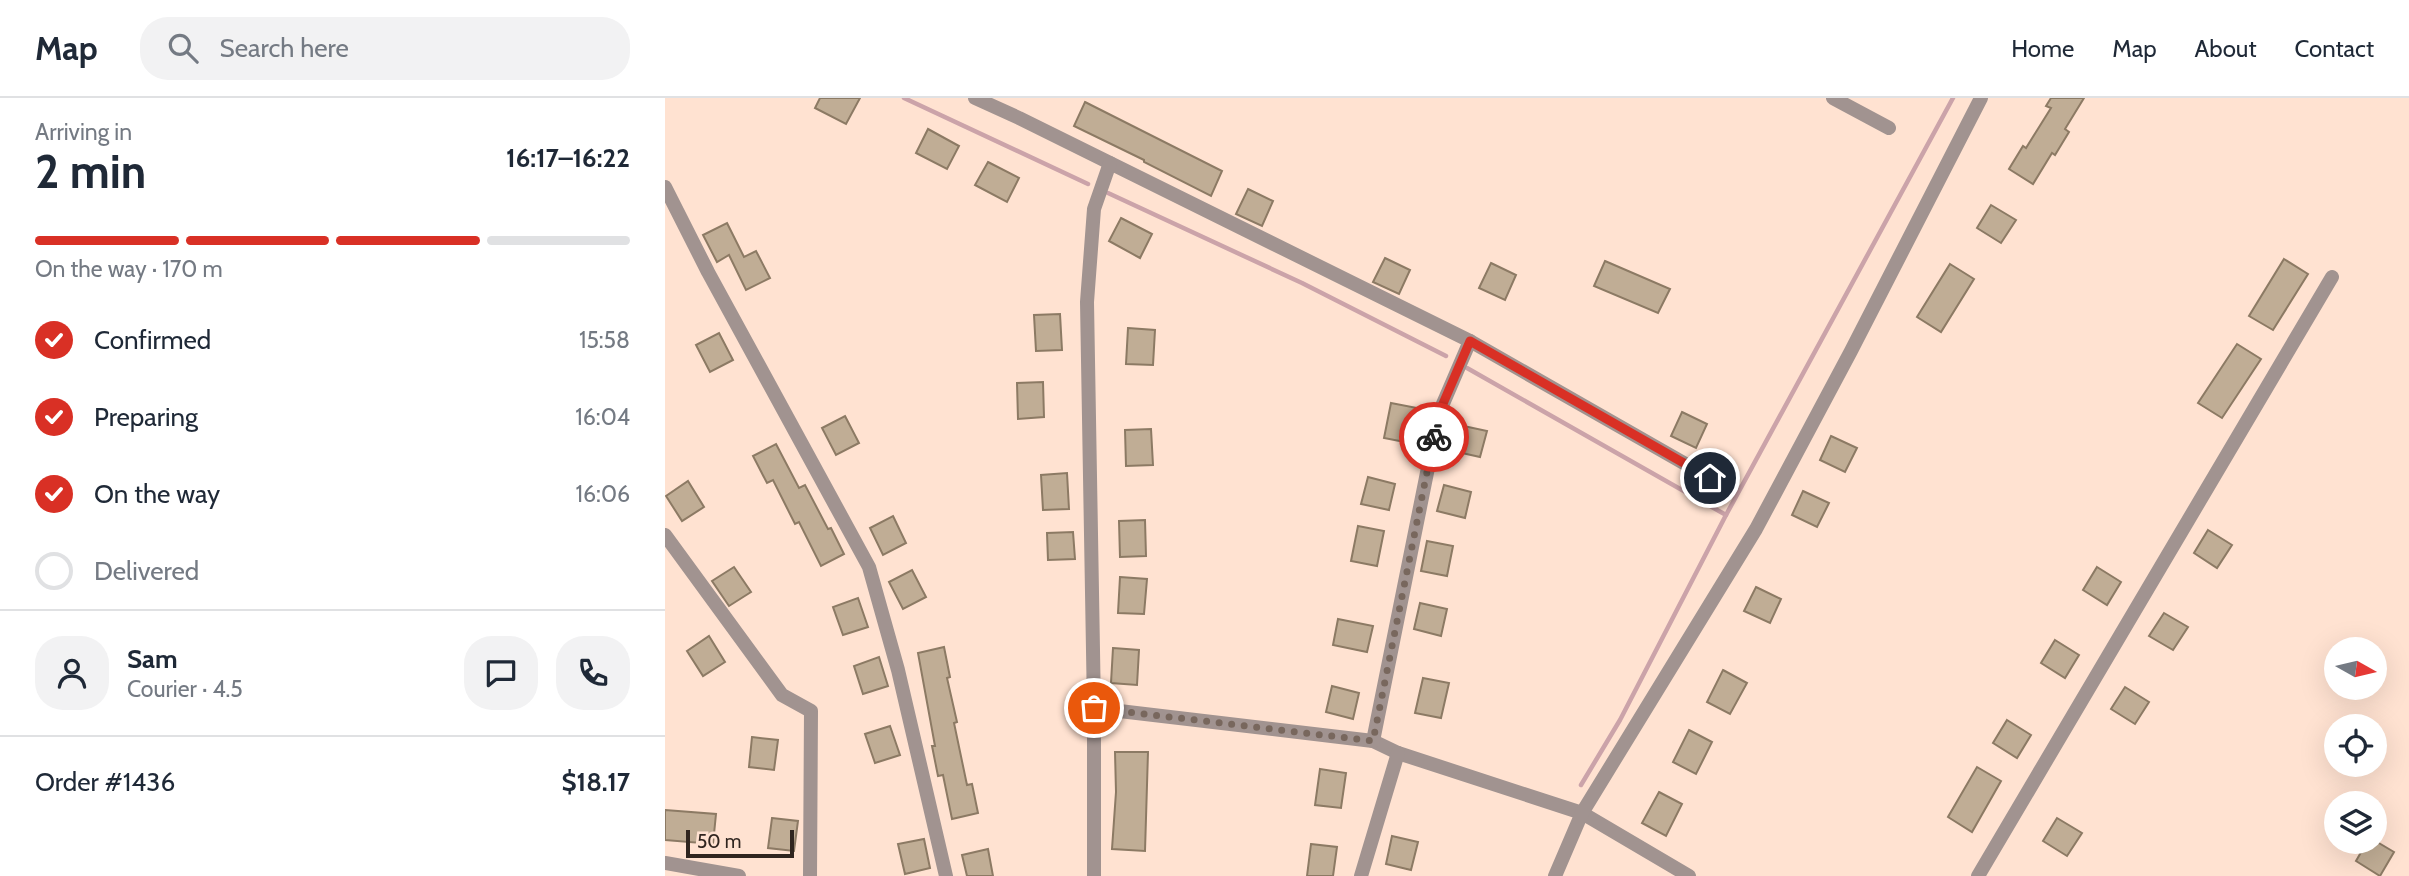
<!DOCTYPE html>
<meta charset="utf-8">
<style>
:root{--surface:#fff;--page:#f2f2f3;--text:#1f2937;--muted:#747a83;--line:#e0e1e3;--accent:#d93025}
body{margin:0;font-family:Cabin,sans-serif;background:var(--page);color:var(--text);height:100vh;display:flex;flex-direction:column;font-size:26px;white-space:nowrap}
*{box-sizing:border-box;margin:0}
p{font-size:23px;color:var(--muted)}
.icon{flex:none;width:38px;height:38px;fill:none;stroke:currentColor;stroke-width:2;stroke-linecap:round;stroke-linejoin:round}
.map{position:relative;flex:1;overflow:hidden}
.panel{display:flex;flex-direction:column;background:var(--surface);width:665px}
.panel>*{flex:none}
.needle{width:46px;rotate:98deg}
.controls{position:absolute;left:1659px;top:539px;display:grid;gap:14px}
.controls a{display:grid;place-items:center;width:63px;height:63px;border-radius:50%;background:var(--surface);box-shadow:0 7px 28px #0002;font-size:35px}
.scale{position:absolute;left:21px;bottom:18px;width:108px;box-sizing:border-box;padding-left:7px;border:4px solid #30251f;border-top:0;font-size:19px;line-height:24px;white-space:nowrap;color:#30251f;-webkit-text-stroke:5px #ffe2d1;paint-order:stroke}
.pin{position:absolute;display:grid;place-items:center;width:60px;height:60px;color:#fff;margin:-30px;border:4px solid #fff;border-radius:50%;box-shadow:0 2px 7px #0007}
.courier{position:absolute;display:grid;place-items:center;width:70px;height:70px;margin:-35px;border:5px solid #d93025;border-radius:50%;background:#fff;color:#222;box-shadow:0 2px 9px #0007}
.overview em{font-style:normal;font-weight:800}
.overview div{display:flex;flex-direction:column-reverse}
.overview{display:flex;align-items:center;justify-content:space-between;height:119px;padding:0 35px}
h1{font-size:46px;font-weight:800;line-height:52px}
.bar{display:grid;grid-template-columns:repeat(4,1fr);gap:10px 7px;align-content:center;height:84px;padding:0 35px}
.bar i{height:9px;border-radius:5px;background:var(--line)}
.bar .current{background:var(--accent)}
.bar p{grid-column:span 4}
.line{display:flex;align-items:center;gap:18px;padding:0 35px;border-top:2px solid var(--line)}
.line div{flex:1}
.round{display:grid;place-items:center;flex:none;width:74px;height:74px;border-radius:28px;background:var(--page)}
ol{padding:0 35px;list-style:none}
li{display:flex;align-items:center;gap:21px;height:77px}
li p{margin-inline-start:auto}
li .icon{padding:7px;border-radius:50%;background:var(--accent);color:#fff;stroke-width:4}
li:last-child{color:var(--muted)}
li i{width:38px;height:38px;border:4px solid var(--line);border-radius:50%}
header{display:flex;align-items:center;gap:42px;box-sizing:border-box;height:98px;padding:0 35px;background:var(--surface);border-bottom:2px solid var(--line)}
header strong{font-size:33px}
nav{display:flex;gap:38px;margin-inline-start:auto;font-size:24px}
.search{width:490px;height:63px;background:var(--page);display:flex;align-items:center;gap:18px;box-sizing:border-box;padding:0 24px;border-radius:28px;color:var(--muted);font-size:26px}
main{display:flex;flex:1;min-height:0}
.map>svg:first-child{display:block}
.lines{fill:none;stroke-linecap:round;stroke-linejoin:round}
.stream{stroke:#cba3a9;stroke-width:4.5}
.building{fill:#c0ad95;stroke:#8c7a64;stroke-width:2}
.minor{stroke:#a19390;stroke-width:14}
.done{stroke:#78675d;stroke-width:7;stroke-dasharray:0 12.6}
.route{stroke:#d93025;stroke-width:9}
</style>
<header>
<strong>Map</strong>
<div class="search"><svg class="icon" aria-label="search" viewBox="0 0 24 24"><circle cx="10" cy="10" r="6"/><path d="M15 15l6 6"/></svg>Search here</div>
<nav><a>Home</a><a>Map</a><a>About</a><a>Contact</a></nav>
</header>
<main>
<section class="panel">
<div class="overview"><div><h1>2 min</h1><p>Arriving in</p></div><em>16:17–16:22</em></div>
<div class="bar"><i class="current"></i><i class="current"></i><i class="current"></i><i></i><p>On the way · 170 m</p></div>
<ol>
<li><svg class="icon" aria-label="check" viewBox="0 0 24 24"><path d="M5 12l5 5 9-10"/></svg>Confirmed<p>15:58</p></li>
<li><svg class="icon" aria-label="check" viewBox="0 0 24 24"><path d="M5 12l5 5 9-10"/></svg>Preparing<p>16:04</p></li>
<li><svg class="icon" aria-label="check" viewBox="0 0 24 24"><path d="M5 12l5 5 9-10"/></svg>On the way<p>16:06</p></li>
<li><i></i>Delivered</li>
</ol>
<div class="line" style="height:126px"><a class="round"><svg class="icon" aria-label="person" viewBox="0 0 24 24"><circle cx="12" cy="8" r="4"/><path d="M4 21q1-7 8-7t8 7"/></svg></a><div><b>Sam</b><p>Courier · 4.5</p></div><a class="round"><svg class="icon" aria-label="chat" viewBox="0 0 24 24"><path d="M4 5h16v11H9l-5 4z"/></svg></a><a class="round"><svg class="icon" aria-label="phone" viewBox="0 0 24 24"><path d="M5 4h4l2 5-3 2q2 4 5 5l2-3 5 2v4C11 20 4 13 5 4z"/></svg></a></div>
<div class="line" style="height:91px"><div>Order #1436</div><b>$18.17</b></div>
</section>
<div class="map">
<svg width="1744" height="778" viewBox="0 0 1744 778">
<rect width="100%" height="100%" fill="#ffe2d1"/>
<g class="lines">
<g class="stream">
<polyline points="239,0 423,86"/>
<polyline points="443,95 637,185 781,258"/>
<polyline points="802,270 1061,417"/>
<polyline points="916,687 955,622 1061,417 1288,0"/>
</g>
</g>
<g class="building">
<polygon points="155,0 195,0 181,26 150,10"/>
<polygon points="1386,0 1419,0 1400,31 1404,34 1390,57 1387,55 1368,86 1344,71 1358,48 1361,50 1386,10 1381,8"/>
<polygon points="420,4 557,73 546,98 479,64 479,62 409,28"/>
<polygon points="263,31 294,48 282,71 251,55"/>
<polygon points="323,64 354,80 342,104 310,87"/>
<polygon points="583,91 608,103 597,128 571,116"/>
<polygon points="1326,107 1351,122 1336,145 1312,130"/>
<polygon points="456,120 487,136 475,160 444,143"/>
<polygon points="62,125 79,159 91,153 105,180 81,192 64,157 52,164 38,137"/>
<polygon points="720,160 745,172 734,196 708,184"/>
<polygon points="1619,161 1643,176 1608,232 1584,218"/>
<polygon points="940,163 1005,191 993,215 929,188"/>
<polygon points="826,165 851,177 840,202 814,190"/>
<polygon points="1285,166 1309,181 1276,234 1252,219"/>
<polygon points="395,216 397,252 371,253 369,217"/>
<polygon points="463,230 490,232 488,267 461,266"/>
<polygon points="54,235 68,262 45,274 31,247"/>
<polygon points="1572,246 1596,261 1557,320 1533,305"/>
<polygon points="378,284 379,319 353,321 352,285"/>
<polygon points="726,305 752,310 745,345 719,340"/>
<polygon points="1017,314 1042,326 1031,350 1006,338"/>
<polygon points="180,318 194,345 171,357 157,330"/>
<polygon points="794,327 822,333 815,359 788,353"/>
<polygon points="486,331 488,367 461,368 460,332"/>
<polygon points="1166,338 1192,350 1180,374 1155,362"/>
<polygon points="111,346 134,390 140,387 163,431 166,430 179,456 156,468 134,424 130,426 108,382 102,385 88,358"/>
<polygon points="402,375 404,411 378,412 376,377"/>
<polygon points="703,379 730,386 724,412 696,406"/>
<polygon points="23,383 39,409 17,423 1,398"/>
<polygon points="779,387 806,394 800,420 772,413"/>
<polygon points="1138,393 1164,405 1152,429 1127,417"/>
<polygon points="228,418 241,445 218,457 205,430"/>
<polygon points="480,422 481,458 455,459 454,423"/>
<polygon points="693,428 719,433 712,468 686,463"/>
<polygon points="1543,432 1567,447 1552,470 1529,455"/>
<polygon points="408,434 410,461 383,462 382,435"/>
<polygon points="762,443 788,448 782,478 756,473"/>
<polygon points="69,469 86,494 64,508 47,483"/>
<polygon points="1432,469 1456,484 1442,507 1418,492"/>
<polygon points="247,472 261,499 238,511 224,484"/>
<polygon points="455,479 482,481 479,516 453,515"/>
<polygon points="1091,489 1116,501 1105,525 1079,513"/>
<polygon points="193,500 203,529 178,537 168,509"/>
<polygon points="755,505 782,511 776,538 749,531"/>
<polygon points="1499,515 1523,529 1508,552 1484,538"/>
<polygon points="673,521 708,528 702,554 668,547"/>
<polygon points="44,538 60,564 38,578 22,553"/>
<polygon points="1390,542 1414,557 1400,580 1376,565"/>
<polygon points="279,549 285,579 282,580 292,624 289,625 302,687 307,686 313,715 287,721 278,677 273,678 267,648 270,648 253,555"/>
<polygon points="448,550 474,552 472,587 446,585"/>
<polygon points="214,559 223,588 198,596 189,568"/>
<polygon points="1058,572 1082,585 1065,616 1042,604"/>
<polygon points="758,580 784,585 776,620 750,615"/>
<polygon points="667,588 694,595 688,621 661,614"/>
<polygon points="1460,589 1484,604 1470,626 1446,611"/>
<polygon points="1342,622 1366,637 1352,660 1328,645"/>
<polygon points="225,628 235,657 210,665 200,636"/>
<polygon points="1024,632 1047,644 1031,676 1008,664"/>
<polygon points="87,639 113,642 109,672 84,669"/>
<polygon points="450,654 483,654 480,753 447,751 451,694"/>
<polygon points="1312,669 1336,683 1307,734 1283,719"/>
<polygon points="655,671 681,675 676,710 650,707"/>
<polygon points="994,694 1017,706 1001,738 977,725"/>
<polygon points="0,712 51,716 48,746 0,742"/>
<polygon points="107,720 133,723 129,753 103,750"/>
<polygon points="1392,720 1417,735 1402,758 1378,743"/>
<polygon points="727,738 753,744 746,772 721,766"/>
<polygon points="259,741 265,770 240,776 233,746"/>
<polygon points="1702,744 1712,744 1729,754 1715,778 1691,763"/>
<polygon points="646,746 672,749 668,778 642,778"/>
<polygon points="323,751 328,778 302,778 297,757"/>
</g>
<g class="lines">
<g class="minor">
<polyline points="310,0 354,20 805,243 1045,380"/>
<polyline points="1168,0 1224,30"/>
<polyline points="0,89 43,174 204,469 233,572 281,778"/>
<polyline points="0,437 117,597 146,613 145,778"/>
<polyline points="429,610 708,643 733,655 917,715 1024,778"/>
<polyline points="708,643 774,315 805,243"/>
<polyline points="0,765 74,778"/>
<polyline points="429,778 429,610 422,204 429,111 445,65"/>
<polyline points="696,778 733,655"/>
<polyline points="890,778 917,715 1091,431 1186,253 1316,0"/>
<polyline points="1313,778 1667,179"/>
</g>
</g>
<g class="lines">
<polyline class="done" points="429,610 708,643 769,339"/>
<polyline class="route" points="769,339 774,315 805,243 1045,380"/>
</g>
</svg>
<div class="controls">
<a><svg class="needle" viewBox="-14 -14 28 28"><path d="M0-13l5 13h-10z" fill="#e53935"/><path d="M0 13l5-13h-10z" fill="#747a83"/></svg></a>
<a><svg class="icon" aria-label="locate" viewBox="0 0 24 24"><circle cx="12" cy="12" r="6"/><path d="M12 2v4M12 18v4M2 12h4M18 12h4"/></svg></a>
<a><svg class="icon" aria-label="layers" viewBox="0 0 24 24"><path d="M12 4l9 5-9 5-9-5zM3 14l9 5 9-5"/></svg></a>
</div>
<div class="scale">50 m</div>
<div class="pin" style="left:429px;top:610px;background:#ea580c"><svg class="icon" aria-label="bag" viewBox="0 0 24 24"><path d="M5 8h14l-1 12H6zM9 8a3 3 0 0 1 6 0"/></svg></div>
<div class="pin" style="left:1045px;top:380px;background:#1f2937"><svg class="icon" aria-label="home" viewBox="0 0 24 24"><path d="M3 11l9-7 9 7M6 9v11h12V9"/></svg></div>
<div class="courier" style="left:769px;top:339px"><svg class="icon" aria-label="bike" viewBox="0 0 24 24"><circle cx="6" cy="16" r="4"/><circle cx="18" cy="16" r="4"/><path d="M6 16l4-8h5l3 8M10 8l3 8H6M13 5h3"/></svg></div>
</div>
</main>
